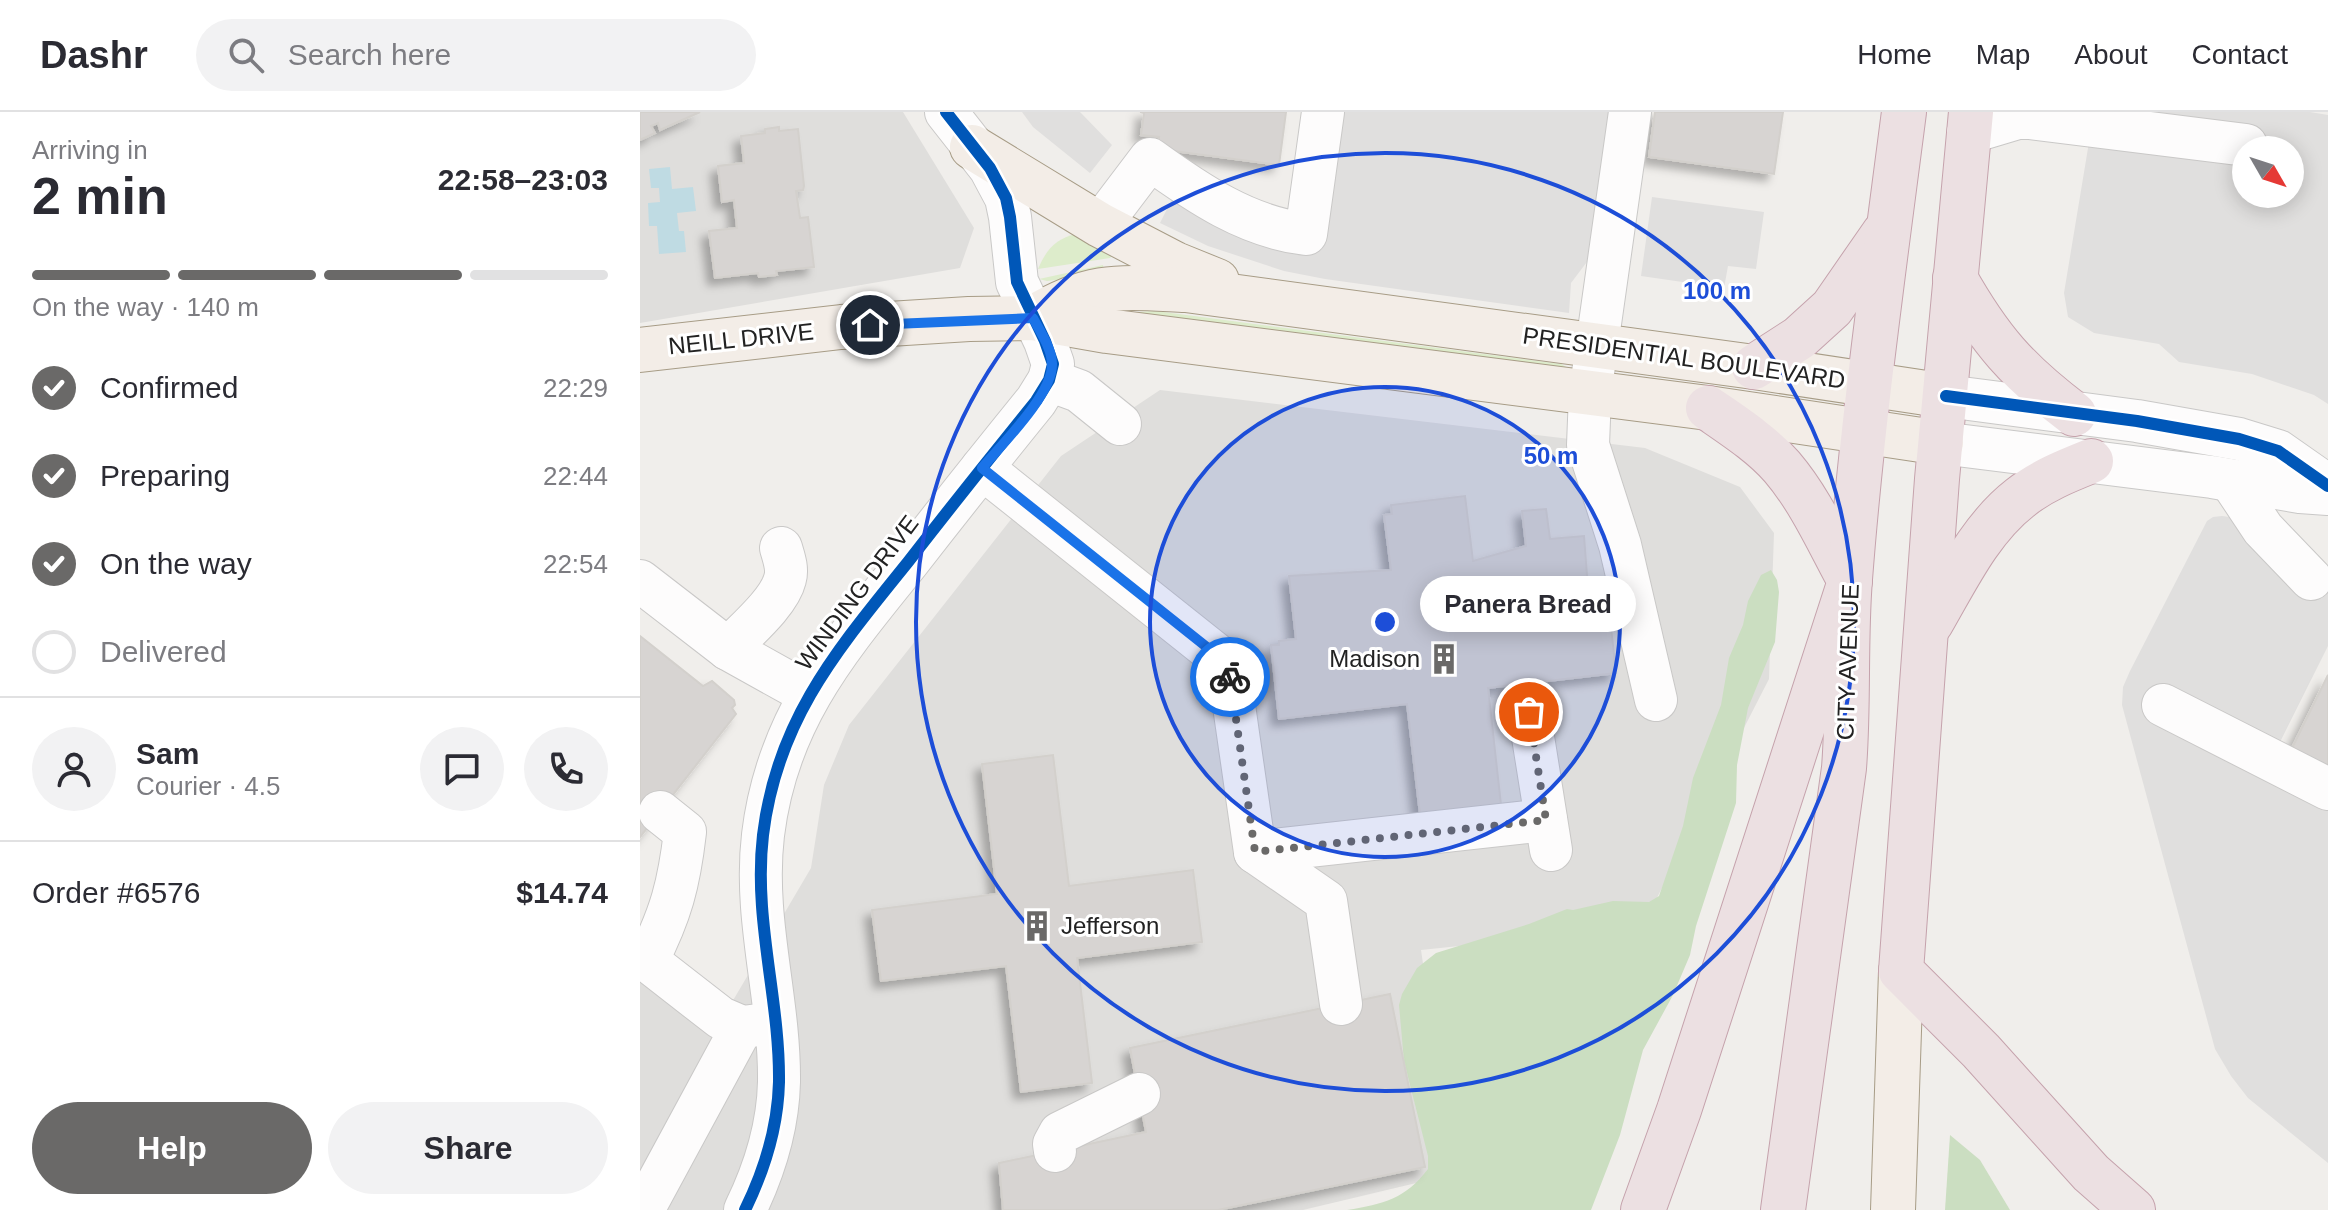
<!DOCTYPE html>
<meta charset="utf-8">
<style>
:root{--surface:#fff;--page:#f2f2f3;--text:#2b2b33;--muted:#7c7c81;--line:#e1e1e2;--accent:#6a6968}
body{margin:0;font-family:Arial,sans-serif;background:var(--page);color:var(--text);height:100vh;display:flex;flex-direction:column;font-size:30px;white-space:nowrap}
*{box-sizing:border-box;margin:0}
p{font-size:26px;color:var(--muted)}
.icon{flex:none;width:44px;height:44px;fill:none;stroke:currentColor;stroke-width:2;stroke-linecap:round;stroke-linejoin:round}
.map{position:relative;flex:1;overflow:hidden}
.side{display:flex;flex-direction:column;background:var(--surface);width:640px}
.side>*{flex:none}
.needle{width:52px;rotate:129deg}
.tools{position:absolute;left:1592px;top:24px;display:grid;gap:16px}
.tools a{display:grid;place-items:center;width:72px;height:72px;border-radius:50%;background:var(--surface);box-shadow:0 4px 20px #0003;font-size:40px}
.pin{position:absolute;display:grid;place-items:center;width:68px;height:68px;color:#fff;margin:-34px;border:4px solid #fff;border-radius:50%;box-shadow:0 2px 8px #0007}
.courier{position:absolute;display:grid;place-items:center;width:80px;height:80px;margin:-40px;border:6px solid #1a73e8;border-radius:50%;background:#fff;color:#222;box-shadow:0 2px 10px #0007}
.bubble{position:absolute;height:56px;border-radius:28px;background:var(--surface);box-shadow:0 4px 20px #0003;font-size:26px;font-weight:600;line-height:56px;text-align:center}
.summary em{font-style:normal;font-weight:600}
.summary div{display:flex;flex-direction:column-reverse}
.summary{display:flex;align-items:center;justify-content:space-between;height:136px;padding:0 32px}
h1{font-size:52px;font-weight:600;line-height:60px}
.bar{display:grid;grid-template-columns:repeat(4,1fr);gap:12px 8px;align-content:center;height:96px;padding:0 32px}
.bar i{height:10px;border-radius:6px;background:var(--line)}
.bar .on{background:var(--accent)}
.bar p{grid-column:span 4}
.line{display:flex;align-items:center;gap:20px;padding:0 32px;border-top:2px solid var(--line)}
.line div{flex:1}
.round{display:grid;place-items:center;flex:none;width:84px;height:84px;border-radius:42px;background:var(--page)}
ol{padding:0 32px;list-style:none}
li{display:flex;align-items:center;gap:24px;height:88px}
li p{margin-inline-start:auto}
li .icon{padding:8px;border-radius:50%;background:var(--accent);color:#fff;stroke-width:4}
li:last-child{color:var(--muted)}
li i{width:44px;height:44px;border:4px solid var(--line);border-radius:50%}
.primary-button{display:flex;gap:16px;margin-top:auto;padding:16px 32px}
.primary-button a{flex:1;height:92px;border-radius:48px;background:var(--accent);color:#fff;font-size:32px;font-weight:600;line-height:92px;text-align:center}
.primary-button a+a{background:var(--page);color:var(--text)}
header{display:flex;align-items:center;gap:48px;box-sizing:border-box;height:112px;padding:0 40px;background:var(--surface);border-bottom:2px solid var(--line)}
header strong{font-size:38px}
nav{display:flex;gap:44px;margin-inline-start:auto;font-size:28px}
.search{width:560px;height:72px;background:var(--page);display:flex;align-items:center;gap:20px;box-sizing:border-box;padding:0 28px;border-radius:44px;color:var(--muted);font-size:30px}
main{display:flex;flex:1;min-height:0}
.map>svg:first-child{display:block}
.residential{fill:#dfdedc}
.grass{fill:#ddeccb}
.forest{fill:#cbdec1}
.parking{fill:#e0dfde;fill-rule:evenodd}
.water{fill:#bfdbe3}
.building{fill:#d7d4d2;stroke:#d3d0cc;stroke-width:2;filter:url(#shadow)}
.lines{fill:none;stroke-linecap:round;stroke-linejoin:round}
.minor-casing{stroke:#c9c8c7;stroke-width:44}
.major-casing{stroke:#a79c86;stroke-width:46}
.highway-casing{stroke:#c5a2ac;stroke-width:46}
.minor{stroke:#fdfcfc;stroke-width:42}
.major{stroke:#f3ede7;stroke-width:44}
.highway{stroke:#ece0e2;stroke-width:44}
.cycleway-casing{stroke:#fff;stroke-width:17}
.cycleway{stroke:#0057b8;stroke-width:12}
.done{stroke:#6a6968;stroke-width:8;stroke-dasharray:0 14.4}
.route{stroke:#1a73e8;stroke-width:10}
.ring{fill:none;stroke:#1d4ed8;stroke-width:4}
.labels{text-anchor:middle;stroke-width:6;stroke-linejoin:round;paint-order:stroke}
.street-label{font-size:24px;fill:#222;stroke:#fff}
.poi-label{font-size:24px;fill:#222;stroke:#fff;text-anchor:end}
.centre{fill:#1d4ed8;stroke:#fff;stroke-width:4}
.ring-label{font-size:24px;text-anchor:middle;font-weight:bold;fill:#1d4ed8;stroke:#fff;stroke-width:6;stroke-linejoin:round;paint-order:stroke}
</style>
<header>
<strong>Dashr</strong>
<div class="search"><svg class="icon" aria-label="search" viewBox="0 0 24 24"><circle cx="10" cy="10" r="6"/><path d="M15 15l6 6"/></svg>Search here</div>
<nav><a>Home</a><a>Map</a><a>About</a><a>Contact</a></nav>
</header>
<main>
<section class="side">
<div class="summary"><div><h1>2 min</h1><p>Arriving in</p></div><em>22:58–23:03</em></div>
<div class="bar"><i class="on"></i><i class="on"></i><i class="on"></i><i></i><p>On the way · 140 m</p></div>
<ol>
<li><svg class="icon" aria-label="check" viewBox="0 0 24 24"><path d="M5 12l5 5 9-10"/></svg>Confirmed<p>22:29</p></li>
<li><svg class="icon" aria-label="check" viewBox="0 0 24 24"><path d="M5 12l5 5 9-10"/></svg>Preparing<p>22:44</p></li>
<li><svg class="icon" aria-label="check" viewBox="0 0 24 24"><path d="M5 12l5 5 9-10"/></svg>On the way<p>22:54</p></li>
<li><i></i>Delivered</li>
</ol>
<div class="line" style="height:144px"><a class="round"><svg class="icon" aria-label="person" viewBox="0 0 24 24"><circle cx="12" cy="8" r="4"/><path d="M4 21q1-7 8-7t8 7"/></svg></a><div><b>Sam</b><p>Courier · 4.5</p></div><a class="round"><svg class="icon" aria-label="chat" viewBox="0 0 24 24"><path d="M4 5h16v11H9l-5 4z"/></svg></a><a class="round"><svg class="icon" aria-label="phone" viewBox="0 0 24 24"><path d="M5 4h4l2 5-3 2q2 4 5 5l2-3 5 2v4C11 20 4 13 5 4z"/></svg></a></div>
<div class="line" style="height:104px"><div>Order #6576</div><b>$14.74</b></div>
<div class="primary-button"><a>Help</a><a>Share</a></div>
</section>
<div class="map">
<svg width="1688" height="1098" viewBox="0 0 1688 1098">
<defs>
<filter id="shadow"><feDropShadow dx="-7" dy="7" stdDeviation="4" flood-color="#0004"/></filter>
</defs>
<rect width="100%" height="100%" fill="#f0eeeb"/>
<g class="residential">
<polygon points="0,0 263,0 334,116 320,156 0,211"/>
<polygon points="520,278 1005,336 1100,375 1134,421 1129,567 1002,815 781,838 814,1062 663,1098 0,1098 0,866 75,919 171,756 184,673 209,613 421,344"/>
</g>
<g class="grass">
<path d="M 437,122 L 477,137 L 470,146 L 398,157 C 406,138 416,126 437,122 Z"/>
<polygon points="463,153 464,158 460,163 407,169 399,167"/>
<polygon points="516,199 921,252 928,256 477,201"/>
</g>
<g class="forest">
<path d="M 1131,458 L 1137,468 L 1139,480 L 1135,530 L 1108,596 L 1097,653 L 1096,691 L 1056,814 L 1050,843 L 1033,883 L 1003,938 L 980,1023 L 951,1098 L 707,1098 C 744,1092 765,1087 788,1057 L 788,1044 L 764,949 L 759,893 L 762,882 L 777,856 L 796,841 L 889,812 L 927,797 L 933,798 L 973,789 L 1009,790 L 1019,784 L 1043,714 L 1053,666 L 1081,593 L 1089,546 L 1103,513 L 1108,489 L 1121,463 Z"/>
<polygon points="1310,1023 1340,1048 1370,1098 1305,1098"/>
</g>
<g class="parking">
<polygon points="382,0 440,0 472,33 450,61 393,15"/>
<polygon points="701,0 980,0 962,130 931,171 929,201 685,167 644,159 568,134 520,111 532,87 640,131"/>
<path d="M 1454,0 L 1670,0 L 1688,3 L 1688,292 L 1674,283 L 1612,262 L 1539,250 L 1519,232 L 1454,221 L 1428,205 L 1424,181 ZM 1606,38 L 1650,38 L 1650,82 L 1606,82 Z"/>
<polygon points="1012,85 1124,100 1116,157 1088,154 1084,176 1001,164"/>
<polygon points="1582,404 1597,406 1688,461 1688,534 1640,630 1688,660 1688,1051 1608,986 1591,964 1575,937 1482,593 1483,575 1490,559 1567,409 1573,405"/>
</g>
<polygon class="water" points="30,55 32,77 53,75 56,99 37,101 39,119 44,119 46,140 19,142 17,114 9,114 8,91 20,90 19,76 11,76 9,57"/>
<g class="building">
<polygon points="0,0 60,0 20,18 18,11 11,14 15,21 0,28"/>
<polygon points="500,0 646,0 639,53 518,37 519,25 501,23 504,1"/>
<polygon points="1015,0 1143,0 1134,62 1009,45"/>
<polygon points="139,15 139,19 158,17 164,74 163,78 156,79 160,106 168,105 174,155 136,159 137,163 119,165 118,161 75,166 69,119 97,116 94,88 82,90 78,54 104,51 101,24 125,21 125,17"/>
<polygon points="825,384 833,449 886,434 882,399 906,397 910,427 944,424 949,490 968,488 976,561 848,576 862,702 781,711 767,592 639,607 631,533 639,533 639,529 656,527 649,464 751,458 744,403 752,402 751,393"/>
<polygon points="0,524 63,574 72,569 94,588 95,593 92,596 96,602 0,725"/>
<polygon points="1688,563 1688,656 1651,638"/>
<polygon points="413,643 429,774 553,758 562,830 437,846 452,971 381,980 366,854 241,869 232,798 357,782 342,652"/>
<polygon points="750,882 785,1055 578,1098 363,1098 359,1051 506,1020 490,936"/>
</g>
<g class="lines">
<defs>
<g id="minor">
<polyline points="990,0 950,282 948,333 980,433 1016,588"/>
<polyline points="1328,21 1378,6 1389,6 1606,33"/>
<path d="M 460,113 L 510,47 C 557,81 607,115 666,122 L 683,0"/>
<polyline points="409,268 439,279 480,312"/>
<polyline points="1306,284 1497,309 1599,327 1638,339 1688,374"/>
<polyline points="1301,331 1572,365 1660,380 1688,382"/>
<polyline points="342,356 588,552 615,740 686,789 701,892"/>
<polyline points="1591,369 1623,417 1671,467"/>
<polyline points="0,469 88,537 169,582"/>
<path d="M 88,537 C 105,519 139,491 145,467 C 148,457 144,446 141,436"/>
<polyline points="1523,593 1688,677"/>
<polyline points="889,600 911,738"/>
<polyline points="615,740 906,708"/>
<polyline points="0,843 81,906 102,915 128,912"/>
<path d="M 7,849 C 31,802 39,772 45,720 L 20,700"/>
<polyline points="415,1039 414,1032 420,1021 499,982"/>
<polyline points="3,1098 102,915"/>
<path d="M 105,1098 C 124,1059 138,1014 139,970 C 140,887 113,807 123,723 C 137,607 198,537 268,450 C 310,396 353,342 396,289 L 409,268 L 413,252 L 405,229 L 377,170 L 370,105 L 366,86 L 350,56 L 306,0"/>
</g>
<g id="major">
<polyline points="332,35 460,113 535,152 577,169"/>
<path d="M 393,206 C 452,170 480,175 546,178 L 1114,255 L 1306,284"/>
<polyline points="0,238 201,215 329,207 393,206 467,219 1068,296 1301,331"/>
<polyline points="1253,1098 1261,859"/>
</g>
<g id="highway">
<polyline points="1331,0 1297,367 1261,859 1341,939 1451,1061 1493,1098"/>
<path d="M 1315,166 C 1350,228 1377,259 1434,302"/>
<polyline points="1114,255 1159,226 1192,196 1244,121"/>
<path d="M 1291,511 C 1316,468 1340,417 1380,386 C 1401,369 1426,359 1451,349"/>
<path d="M 1003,1098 L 1039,998 L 1210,469 C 1189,431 1171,389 1142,355 C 1122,332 1094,314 1068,296"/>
<path d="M 1143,1098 L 1204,656 C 1209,593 1205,529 1210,467 C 1222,311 1244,155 1264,0"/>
</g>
</defs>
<use href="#minor" class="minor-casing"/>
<use href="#major" class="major-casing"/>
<use href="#highway" class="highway-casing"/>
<use href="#minor" class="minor"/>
<use href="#major" class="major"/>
<use href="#highway" class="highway"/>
<defs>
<g id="cycleway">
<polyline points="1306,284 1497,309 1599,327 1638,339 1688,374"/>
<path d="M 105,1098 C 124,1059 138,1014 139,970 C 140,887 113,807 123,723 C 137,607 198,537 268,450 C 310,396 353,342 396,289 L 409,268 L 413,252 L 405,229 L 377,170 L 370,105 L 366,86 L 350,56 L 306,0"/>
</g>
</defs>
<use href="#cycleway" class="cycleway-casing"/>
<use href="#cycleway" class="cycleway"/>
</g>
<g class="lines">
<polyline class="done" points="590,565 615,740 906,708 889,600"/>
<path class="route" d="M 230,213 L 393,206 C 400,219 412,237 412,252 C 413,282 361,333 342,356 L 588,552 L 590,565"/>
</g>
<circle cx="745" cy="510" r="235" fill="#1d4ed8" fill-opacity=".12"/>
<g class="ring">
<circle cx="745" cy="510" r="235"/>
<circle cx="745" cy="510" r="469"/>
</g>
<defs>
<symbol id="building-bare" viewBox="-9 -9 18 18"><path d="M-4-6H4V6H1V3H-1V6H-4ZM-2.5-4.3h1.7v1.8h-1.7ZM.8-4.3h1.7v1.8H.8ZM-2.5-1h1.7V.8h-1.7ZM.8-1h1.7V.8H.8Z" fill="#6a6968" stroke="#fff" stroke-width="2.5" paint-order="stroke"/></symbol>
</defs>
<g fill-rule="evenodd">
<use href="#building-bare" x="782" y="525" width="44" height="44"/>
<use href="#building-bare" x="375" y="792" width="44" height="44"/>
</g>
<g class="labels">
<g class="street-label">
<text transform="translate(101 227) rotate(-6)" y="8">NEILL DRIVE</text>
<text transform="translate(1044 246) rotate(8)" y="8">PRESIDENTIAL BOULEVARD</text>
<text transform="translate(217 481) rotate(-53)" y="8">WINDING DRIVE</text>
<text transform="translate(1208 550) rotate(-88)" y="8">CITY AVENUE</text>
</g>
<g class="poi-label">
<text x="780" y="555">Madison</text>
<text x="421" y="822" text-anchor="start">Jefferson</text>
</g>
</g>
<circle cx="745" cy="510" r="12" class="centre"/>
<g class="ring-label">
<text x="1077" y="187">100 m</text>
<text x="911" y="352">50 m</text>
</g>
</svg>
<div class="tools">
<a><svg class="needle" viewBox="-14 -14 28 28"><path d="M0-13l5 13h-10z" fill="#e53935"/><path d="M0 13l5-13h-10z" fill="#7c7c81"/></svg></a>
</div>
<div class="pin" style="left:889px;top:600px;background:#ea580c"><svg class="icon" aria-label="bag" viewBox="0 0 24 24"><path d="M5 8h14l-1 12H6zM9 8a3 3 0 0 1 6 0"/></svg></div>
<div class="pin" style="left:230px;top:213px;background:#1f2937"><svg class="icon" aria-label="home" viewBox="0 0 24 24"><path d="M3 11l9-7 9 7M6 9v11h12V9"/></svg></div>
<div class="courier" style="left:590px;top:565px"><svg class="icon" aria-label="bike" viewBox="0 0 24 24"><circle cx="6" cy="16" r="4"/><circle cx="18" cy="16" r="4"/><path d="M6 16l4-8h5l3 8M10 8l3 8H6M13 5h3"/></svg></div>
<div class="bubble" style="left:780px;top:464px;width:216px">Panera Bread</div>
</div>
</main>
